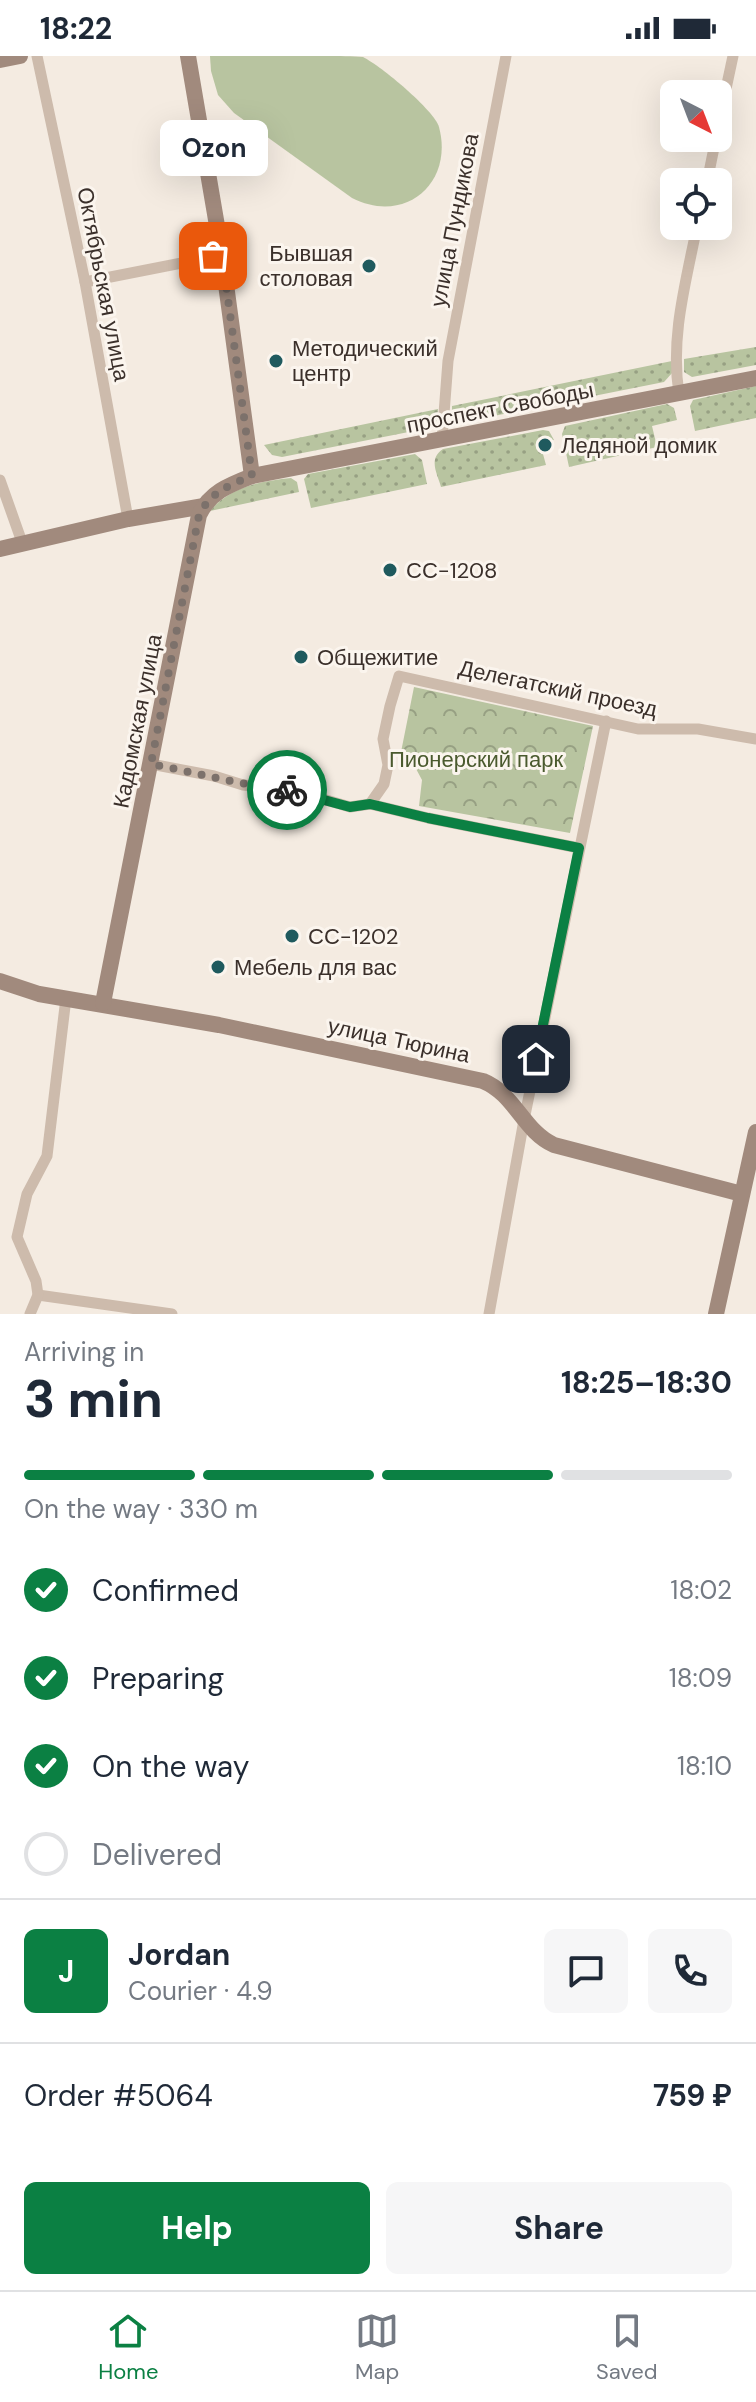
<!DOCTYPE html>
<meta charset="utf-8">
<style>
:root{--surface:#fff;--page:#f6f6f7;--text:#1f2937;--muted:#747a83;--line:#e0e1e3;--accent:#0b8043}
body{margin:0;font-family:"DM Sans",sans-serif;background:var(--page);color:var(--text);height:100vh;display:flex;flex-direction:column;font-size:30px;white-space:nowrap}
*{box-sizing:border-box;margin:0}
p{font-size:26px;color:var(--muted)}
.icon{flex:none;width:44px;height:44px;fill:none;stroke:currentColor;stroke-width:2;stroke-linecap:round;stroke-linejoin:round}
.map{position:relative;height:1258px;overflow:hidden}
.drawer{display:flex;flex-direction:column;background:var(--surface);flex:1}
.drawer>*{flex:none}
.needle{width:52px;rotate:138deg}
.tools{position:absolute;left:660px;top:24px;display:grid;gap:16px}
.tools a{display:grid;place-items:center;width:72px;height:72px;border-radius:12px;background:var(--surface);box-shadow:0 8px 32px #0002;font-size:40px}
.pin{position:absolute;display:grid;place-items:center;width:68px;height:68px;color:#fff;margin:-34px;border-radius:16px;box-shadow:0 4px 12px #0006}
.courier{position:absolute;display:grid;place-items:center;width:80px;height:80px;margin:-40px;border:6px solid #0b8043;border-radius:50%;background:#fff;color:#222;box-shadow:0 2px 10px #0007}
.bubble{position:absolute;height:56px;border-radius:12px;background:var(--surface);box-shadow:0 8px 32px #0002;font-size:26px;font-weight:700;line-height:56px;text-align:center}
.head em{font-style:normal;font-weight:700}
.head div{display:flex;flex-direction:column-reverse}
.head{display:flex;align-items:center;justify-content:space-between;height:136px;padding:0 24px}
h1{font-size:52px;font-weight:700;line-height:60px}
.bar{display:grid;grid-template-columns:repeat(4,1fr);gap:12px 8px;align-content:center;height:96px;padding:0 24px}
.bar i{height:10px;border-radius:6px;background:var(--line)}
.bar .on{background:var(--accent)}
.bar p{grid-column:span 4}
.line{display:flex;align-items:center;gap:20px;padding:0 24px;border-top:2px solid var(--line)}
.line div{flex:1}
.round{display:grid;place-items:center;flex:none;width:84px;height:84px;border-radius:12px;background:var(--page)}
ol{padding:0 24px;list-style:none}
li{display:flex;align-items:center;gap:24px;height:88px}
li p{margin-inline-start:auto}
li .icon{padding:8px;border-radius:50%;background:var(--accent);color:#fff;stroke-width:4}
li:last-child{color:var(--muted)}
li i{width:44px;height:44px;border:4px solid var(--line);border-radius:50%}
.button{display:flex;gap:16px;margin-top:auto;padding:16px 24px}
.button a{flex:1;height:92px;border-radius:12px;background:var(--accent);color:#fff;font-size:32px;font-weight:700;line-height:92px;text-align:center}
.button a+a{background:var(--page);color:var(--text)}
.status{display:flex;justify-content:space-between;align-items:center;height:56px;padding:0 40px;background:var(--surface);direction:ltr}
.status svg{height:22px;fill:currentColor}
.tab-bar{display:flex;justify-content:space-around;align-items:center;height:112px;border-top:2px solid var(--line);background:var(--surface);font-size:22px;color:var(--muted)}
.tab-bar a{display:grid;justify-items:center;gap:4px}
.tab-bar .on{color:var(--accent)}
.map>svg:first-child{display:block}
.grass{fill:url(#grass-dots)}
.park{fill:url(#park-crowns)}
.garden{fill:#b8c4a0}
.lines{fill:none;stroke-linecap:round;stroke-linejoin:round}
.street{stroke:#cdbbac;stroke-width:11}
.secondary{stroke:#a18a7d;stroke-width:16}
.done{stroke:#7c716b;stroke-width:8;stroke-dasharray:0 14.4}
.route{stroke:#0b8043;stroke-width:10}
.poi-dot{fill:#1f5a5e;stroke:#fbf5ee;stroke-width:3}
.labels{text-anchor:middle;stroke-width:6;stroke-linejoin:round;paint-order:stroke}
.street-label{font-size:22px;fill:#3b302b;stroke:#fbf5ee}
.poi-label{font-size:22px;fill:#3b302b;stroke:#fbf5ee;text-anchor:start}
.park-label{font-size:22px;fill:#4a5a2e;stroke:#fbf5ee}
</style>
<div class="status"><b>18:22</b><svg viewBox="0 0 49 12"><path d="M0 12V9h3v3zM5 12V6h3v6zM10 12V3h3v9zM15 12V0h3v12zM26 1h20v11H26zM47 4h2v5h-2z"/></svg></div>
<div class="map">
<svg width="756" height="1258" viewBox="0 0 756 1258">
<defs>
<pattern id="grass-dots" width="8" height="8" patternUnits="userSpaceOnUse" patternTransform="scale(2)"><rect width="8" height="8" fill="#b8c4a0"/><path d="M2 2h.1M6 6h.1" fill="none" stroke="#97a083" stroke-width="1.8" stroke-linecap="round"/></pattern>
<pattern id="park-crowns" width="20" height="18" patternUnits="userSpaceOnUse" patternTransform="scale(2)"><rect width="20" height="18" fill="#b8c4a0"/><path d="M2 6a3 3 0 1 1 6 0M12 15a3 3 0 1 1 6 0" fill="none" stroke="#97a083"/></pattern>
</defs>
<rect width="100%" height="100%" fill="#f4ebe1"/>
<g class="grass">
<polygon points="756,291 756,309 692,321 684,316 684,303"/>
<polygon points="672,305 673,316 664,326 458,367 452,362 452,350"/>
<polygon points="756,330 756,362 695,375 690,350 693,344"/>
<polygon points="667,348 674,352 677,364 652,370 657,391 569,411 562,378 565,370"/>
<polygon points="438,353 437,365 429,372 282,401 272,399 264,389"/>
<path d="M 543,374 L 549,375 L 554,384 L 540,387 L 546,409 L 441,431 C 437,417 428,403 443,393 Z"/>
<polygon points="415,398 422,404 427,428 311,452 304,423 308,418"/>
<path d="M 291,422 L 297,426 L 299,436 L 210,455 C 230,431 261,425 291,422 Z"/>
</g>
<polygon class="park" points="414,631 593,670 570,777 419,750 422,724 414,709 399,706"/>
<path class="garden" d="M 210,0 C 249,0 288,0 327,0 C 337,0 354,0 363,1 C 381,10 434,54 439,71 C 454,127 405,169 352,142 L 234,57 L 218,39 L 211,15 Z"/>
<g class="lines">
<g class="street">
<polyline points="37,0 85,226 128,463"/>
<polyline points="718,70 733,0"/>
<polyline points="707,126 716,82"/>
<polyline points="85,226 222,199"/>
<path d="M 679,338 C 670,281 686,226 697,170"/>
<polyline points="442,384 448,305 506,0"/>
<polyline points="0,424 23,489"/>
<polyline points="151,708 214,720 243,729 292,734 350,751 370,748 428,762 579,792"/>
<polyline points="370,748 384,728 388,709 383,683 390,650 399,620 638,673 698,673 756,683"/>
<polyline points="38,1239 172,1258"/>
<polyline points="30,1258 38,1239 36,1225 17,1181 27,1138 47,1100 66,942"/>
<polyline points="489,1258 524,1064 606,665"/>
</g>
<g class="secondary">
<polyline points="188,0 222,199 252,420"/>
<polyline points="0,4 20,0"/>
<polyline points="0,493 128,463 204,450"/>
<path d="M 0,925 L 39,938 L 219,969 L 483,1025 C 515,1038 523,1075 554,1089 L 742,1138"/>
<path d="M 103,947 L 199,459 C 210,436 229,429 252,420 L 756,322"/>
<polyline points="716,1258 756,1076"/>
</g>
</g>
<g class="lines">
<path class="done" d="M 213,200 L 222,199 L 252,420 C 229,429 211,436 199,459 L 151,708 C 197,717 241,729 287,734"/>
<polyline class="route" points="287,734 350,751 370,748 428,762 579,792 536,1003"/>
</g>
<g class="poi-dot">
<circle cx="369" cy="210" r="8"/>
<circle cx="276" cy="305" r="8"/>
<circle cx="545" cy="389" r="8"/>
<circle cx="390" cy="514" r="8"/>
<circle cx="301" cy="601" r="8"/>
<circle cx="292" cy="880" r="8"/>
<circle cx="218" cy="911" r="8"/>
</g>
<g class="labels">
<g class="street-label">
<text transform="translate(454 164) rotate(-79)" y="8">улица Пундикова</text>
<text transform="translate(104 228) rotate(79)" y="8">Октябрьская улица</text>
<text transform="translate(500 351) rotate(-11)" y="8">проспект Свободы</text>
<text transform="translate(558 632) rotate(12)" y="8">Делегатский проезд</text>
<text transform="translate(137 665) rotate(-79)" y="8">Кадомская улица</text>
<text transform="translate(399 984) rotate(12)" y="8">улица Тюрина</text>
</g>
<g class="poi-label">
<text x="353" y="205" text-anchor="end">Бывшая<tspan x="353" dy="25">столовая</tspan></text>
<text x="292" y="300">Методический<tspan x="292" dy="25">центр</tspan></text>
<text x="561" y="397">Ледяной домик</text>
<text x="406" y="522">СС-1208</text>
<text x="317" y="609">Общежитие</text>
<text x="308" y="888">СС-1202</text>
<text x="234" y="919">Мебель для вас</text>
</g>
<g class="park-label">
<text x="476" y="711">Пионерский парк</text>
</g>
</g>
</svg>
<div class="tools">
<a><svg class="needle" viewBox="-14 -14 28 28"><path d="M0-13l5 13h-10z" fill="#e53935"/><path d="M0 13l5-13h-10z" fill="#747a83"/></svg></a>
<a><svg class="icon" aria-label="locate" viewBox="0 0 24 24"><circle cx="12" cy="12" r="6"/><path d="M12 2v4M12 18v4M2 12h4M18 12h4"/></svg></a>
</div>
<div class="pin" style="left:213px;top:200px;background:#ea580c"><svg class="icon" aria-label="bag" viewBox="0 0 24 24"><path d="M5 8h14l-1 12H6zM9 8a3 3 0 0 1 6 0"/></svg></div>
<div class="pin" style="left:536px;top:1003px;background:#1f2937"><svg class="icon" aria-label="home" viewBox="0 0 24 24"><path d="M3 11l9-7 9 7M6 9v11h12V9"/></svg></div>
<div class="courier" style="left:287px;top:734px"><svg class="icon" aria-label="bike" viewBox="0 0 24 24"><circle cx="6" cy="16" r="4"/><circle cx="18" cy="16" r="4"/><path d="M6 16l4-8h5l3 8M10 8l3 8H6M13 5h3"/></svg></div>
<div class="bubble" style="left:160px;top:64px;width:108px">Ozon</div>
</div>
<section class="drawer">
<div class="head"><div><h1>3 min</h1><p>Arriving in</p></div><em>18:25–18:30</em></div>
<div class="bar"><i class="on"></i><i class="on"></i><i class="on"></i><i></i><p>On the way · 330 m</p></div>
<ol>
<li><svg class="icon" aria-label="check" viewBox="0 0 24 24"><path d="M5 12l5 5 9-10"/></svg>Confirmed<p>18:02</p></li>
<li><svg class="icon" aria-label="check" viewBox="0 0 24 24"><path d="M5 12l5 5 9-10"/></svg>Preparing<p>18:09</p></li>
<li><svg class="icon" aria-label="check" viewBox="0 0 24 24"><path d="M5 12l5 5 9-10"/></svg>On the way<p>18:10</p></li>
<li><i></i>Delivered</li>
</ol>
<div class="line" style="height:144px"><b class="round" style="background:var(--accent);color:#fff">J</b><div><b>Jordan</b><p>Courier · 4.9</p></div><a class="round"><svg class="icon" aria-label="chat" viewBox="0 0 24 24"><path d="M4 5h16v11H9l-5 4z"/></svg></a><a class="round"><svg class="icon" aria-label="phone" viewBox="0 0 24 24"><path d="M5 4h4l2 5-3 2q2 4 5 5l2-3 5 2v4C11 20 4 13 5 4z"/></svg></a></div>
<div class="line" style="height:104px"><div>Order #5064</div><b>759 ₽</b></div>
<div class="button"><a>Help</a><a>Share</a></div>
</section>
<nav class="tab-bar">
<a class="on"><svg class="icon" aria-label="home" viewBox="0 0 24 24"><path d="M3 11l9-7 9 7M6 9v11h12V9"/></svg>Home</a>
<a><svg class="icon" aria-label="map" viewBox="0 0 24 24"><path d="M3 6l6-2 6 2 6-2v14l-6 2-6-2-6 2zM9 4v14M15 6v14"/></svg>Map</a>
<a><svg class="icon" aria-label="saved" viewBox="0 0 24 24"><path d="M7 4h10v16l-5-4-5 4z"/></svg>Saved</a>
</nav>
